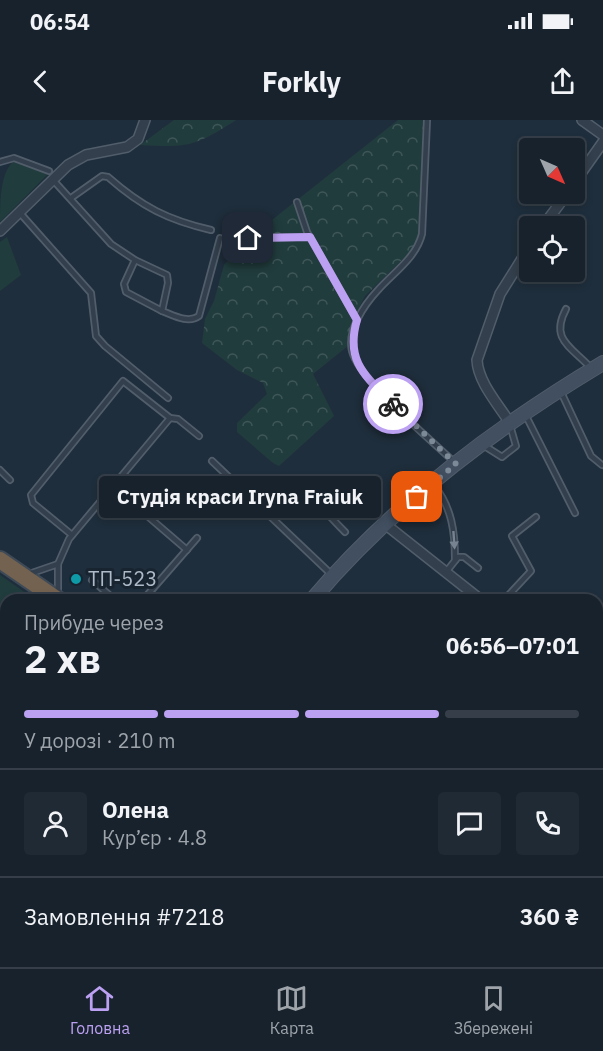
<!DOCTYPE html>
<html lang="uk">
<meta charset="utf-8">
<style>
:root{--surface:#17222d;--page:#202a35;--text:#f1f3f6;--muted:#9ea4aa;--line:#363f49;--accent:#bca0f2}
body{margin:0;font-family:"IBM Plex Sans",sans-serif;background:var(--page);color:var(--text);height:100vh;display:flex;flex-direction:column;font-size:22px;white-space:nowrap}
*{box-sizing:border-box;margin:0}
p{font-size:20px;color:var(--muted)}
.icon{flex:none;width:33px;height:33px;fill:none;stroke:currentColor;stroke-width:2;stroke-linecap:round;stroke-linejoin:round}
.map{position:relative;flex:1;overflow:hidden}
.panel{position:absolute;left:0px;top:474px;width:603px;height:374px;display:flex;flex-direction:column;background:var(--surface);border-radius:18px 18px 0 0;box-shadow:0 3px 9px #0003,0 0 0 2px var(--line)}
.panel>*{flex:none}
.needle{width:39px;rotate:135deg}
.controls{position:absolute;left:519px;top:18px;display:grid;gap:12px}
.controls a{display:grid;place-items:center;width:66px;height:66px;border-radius:6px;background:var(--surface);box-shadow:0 3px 9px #0003,0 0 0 2px var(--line);font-size:30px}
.pin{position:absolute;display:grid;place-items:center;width:51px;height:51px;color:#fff;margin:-26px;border-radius:12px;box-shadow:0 3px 9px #0006}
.courier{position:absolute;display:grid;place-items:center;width:60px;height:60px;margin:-30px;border:4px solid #bca0f2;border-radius:50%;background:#fff;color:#222;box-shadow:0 2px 8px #0007}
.bubble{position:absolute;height:42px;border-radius:6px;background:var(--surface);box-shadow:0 3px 9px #0003,0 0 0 2px var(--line);font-size:20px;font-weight:700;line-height:42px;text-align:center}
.overview em{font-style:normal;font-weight:700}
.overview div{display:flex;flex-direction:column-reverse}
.overview{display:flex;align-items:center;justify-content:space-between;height:102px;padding:0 24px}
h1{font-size:39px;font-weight:700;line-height:45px}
.bar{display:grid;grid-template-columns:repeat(4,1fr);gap:9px 6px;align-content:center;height:72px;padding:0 24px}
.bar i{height:8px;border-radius:4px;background:var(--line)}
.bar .selected{background:var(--accent)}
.bar p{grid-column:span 4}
.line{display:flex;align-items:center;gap:15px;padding:0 24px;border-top:2px solid var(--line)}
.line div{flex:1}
.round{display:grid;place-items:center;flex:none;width:63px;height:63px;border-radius:6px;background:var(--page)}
.status{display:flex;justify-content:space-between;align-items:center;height:42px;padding:0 30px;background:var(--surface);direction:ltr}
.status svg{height:16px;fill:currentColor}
header{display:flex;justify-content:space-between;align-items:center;height:78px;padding:0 24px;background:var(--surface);font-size:27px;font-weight:700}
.dock{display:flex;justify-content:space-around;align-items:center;height:84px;border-top:2px solid var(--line);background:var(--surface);font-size:16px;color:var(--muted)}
.dock a{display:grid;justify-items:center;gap:3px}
.dock .selected{color:var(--accent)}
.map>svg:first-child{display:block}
.green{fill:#213c3d}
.forest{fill:url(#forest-crowns)}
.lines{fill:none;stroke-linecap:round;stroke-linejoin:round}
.lane-casing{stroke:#515d6a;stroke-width:8}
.street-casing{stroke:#515d6a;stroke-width:12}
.secondary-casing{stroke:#515d6a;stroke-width:16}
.highway-casing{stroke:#3e4a57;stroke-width:20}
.lane{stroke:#333f4c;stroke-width:4.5}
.street{stroke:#333f4c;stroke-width:9}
.secondary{stroke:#414f60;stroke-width:14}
.highway{stroke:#73624f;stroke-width:16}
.oneway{fill:#778390}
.done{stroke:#7c8997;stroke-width:6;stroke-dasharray:0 10.8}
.route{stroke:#bca0f2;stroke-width:8}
.culture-dot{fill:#0f9aa8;stroke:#192431;stroke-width:2}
.labels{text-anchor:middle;stroke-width:6;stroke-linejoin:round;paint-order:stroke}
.poi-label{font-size:20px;fill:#aebac8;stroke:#192431;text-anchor:start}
</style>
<div class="status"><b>06:54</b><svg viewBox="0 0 49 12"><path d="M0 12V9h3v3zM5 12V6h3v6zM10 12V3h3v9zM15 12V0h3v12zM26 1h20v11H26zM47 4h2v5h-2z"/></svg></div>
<header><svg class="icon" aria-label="back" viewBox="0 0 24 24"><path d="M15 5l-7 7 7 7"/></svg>Forkly<svg class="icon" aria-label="share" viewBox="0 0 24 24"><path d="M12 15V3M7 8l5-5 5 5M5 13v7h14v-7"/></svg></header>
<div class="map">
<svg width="603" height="847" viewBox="0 0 603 847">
<defs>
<pattern id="forest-crowns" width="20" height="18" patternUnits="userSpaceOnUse" patternTransform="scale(1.5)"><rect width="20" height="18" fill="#213c3d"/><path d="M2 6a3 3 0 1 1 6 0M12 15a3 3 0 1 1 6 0" fill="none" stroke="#3f5658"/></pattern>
</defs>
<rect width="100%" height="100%" fill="#1f2e3c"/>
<g class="green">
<path d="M 13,42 L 48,54 L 0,102 C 0,83 0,53 13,42 Z"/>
<polygon points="7,117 21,155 0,171 0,122"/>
<polygon points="0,455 36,480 6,480 6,486 0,482"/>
<polygon points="454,842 490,842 497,847 461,847"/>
</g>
<g class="forest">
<path d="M 174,0 L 236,0 C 196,26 188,28 140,25 Z"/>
<polygon points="398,0 423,0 422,107 414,128 365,176 352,201 359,217 313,254 334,296 279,346 273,343 237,312 237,303 267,274 263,263 237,250 202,223 205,199 214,181 224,145 243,123"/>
</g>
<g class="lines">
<defs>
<g id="lane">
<path d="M 427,0 L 422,114 C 416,138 394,152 378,170 C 364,185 347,210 352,231 C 359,260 430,319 454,342"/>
<polyline points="0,42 14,38 49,51"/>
<polyline points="54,61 111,124 135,140 167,155 168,163 162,191 126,172 124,164 135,140"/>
<path d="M 71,78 L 102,56 L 108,57 C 142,87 168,100 211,110"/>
<polyline points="297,82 307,112 357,200"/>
<polyline points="20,93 91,173 96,216 105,226 168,278"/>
<polyline points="247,118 310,117"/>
<path d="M 566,189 C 550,219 570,226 590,247"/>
<path d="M 162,191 C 173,195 188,204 199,196 L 220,118"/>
<polyline points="561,272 591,336 602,345"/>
<polyline points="525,294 575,393"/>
<polyline points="483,325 502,337 516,326 510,305"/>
<polyline points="212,341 332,455"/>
<polyline points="0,350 10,360"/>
<path d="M 434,365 C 452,388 455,412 455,440"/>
<path d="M 254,380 C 291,342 318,386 345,412"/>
<polyline points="144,393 187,430"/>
<polyline points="72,415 33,383 31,375 123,261 170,298 178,299 199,316"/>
<polyline points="58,444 69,419 170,298"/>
<polyline points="446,452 458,437 464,437 478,448"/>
<polyline points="29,454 58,444 58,474"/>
<polyline points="92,460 115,480"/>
<polyline points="143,480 197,418"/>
<polyline points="504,480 531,451 512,416 536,397"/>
<polyline points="597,614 603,619"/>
<polyline points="0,665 6,668"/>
<polyline points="0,747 6,751"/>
<polyline points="597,793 603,786"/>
<polyline points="396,842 403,847"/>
<polyline points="543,846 550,847"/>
</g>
<g id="street">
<polyline points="582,0 603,15"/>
<polyline points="574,63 603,22"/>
<polyline points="543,106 567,74"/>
<polyline points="0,111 68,45 86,35 127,27 138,19 145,0"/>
<path d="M 510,303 C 498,284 478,262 477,240 L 500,174 L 530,126"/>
<polyline points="385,404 481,480"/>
<polyline points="0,564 6,568"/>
<polyline points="597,577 603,582"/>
<polyline points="186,842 192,847"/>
<polyline points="347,842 354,847"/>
</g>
<g id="secondary">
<path d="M 312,480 C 393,384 496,307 603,243"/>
<polyline points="41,847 44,842"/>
</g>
<g id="highway">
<polyline points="0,440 58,480"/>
<polyline points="0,498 6,502"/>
<polyline points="437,842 444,847"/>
<polyline points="509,842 516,847"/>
</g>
</defs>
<use href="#lane" class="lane-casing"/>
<use href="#street" class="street-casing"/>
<use href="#secondary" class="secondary-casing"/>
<use href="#highway" class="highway-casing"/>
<use href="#lane" class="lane"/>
<use href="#street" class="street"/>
<use href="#secondary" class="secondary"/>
<use href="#highway" class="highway"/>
</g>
<defs><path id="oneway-solid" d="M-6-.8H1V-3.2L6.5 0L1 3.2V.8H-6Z" transform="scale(1.5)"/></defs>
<use class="oneway" href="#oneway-solid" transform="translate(454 420) rotate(86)"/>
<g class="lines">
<polyline class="done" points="393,284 456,344 417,377"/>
<path class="route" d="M 248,118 L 310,117 L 357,200 C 345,241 365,256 393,284"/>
</g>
<circle class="culture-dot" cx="76" cy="459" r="6"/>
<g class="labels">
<g class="poi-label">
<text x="88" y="466">ТП-523</text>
</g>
</g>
</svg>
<div class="controls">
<a><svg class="needle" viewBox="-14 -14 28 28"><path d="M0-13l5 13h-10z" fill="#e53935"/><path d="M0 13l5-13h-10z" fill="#9ea4aa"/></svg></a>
<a><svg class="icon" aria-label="locate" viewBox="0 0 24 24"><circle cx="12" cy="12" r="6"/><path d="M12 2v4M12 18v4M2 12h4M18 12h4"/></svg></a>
</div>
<div class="pin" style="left:417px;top:377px;background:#ea580c"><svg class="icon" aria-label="bag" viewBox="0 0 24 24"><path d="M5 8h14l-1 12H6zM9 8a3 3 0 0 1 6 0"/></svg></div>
<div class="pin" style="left:248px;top:118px;background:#1f2937"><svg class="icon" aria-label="home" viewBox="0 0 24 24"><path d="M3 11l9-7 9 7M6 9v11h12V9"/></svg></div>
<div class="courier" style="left:393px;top:284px"><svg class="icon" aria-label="bike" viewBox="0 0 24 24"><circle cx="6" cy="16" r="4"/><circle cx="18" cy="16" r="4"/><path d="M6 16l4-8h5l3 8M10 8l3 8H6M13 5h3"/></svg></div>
<div class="bubble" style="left:99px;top:356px;width:282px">Студія краси Iryna Fraiuk</div>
<section class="panel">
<div class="overview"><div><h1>2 хв</h1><p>Прибуде через</p></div><em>06:56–07:01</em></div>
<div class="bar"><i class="selected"></i><i class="selected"></i><i class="selected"></i><i></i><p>У дорозі · 210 m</p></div>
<div class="line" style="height:108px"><a class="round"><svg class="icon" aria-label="person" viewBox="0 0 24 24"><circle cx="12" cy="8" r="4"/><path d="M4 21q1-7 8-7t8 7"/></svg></a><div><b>Олена</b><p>Кур’єр · 4.8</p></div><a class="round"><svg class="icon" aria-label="chat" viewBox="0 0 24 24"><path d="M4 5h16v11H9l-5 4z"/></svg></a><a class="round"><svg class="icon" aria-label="phone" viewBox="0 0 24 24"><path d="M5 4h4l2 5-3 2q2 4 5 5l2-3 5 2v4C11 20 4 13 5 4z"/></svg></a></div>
<div class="line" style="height:78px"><div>Замовлення #7218</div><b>360 ₴</b></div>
</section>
</div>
<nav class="dock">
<a class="selected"><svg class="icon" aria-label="home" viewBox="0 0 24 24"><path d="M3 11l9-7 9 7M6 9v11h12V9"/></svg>Головна</a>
<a><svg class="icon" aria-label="map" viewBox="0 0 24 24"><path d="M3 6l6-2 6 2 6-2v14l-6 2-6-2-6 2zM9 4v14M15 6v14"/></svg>Карта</a>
<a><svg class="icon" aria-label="saved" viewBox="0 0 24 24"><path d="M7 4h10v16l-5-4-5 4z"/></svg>Збережені</a>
</nav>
